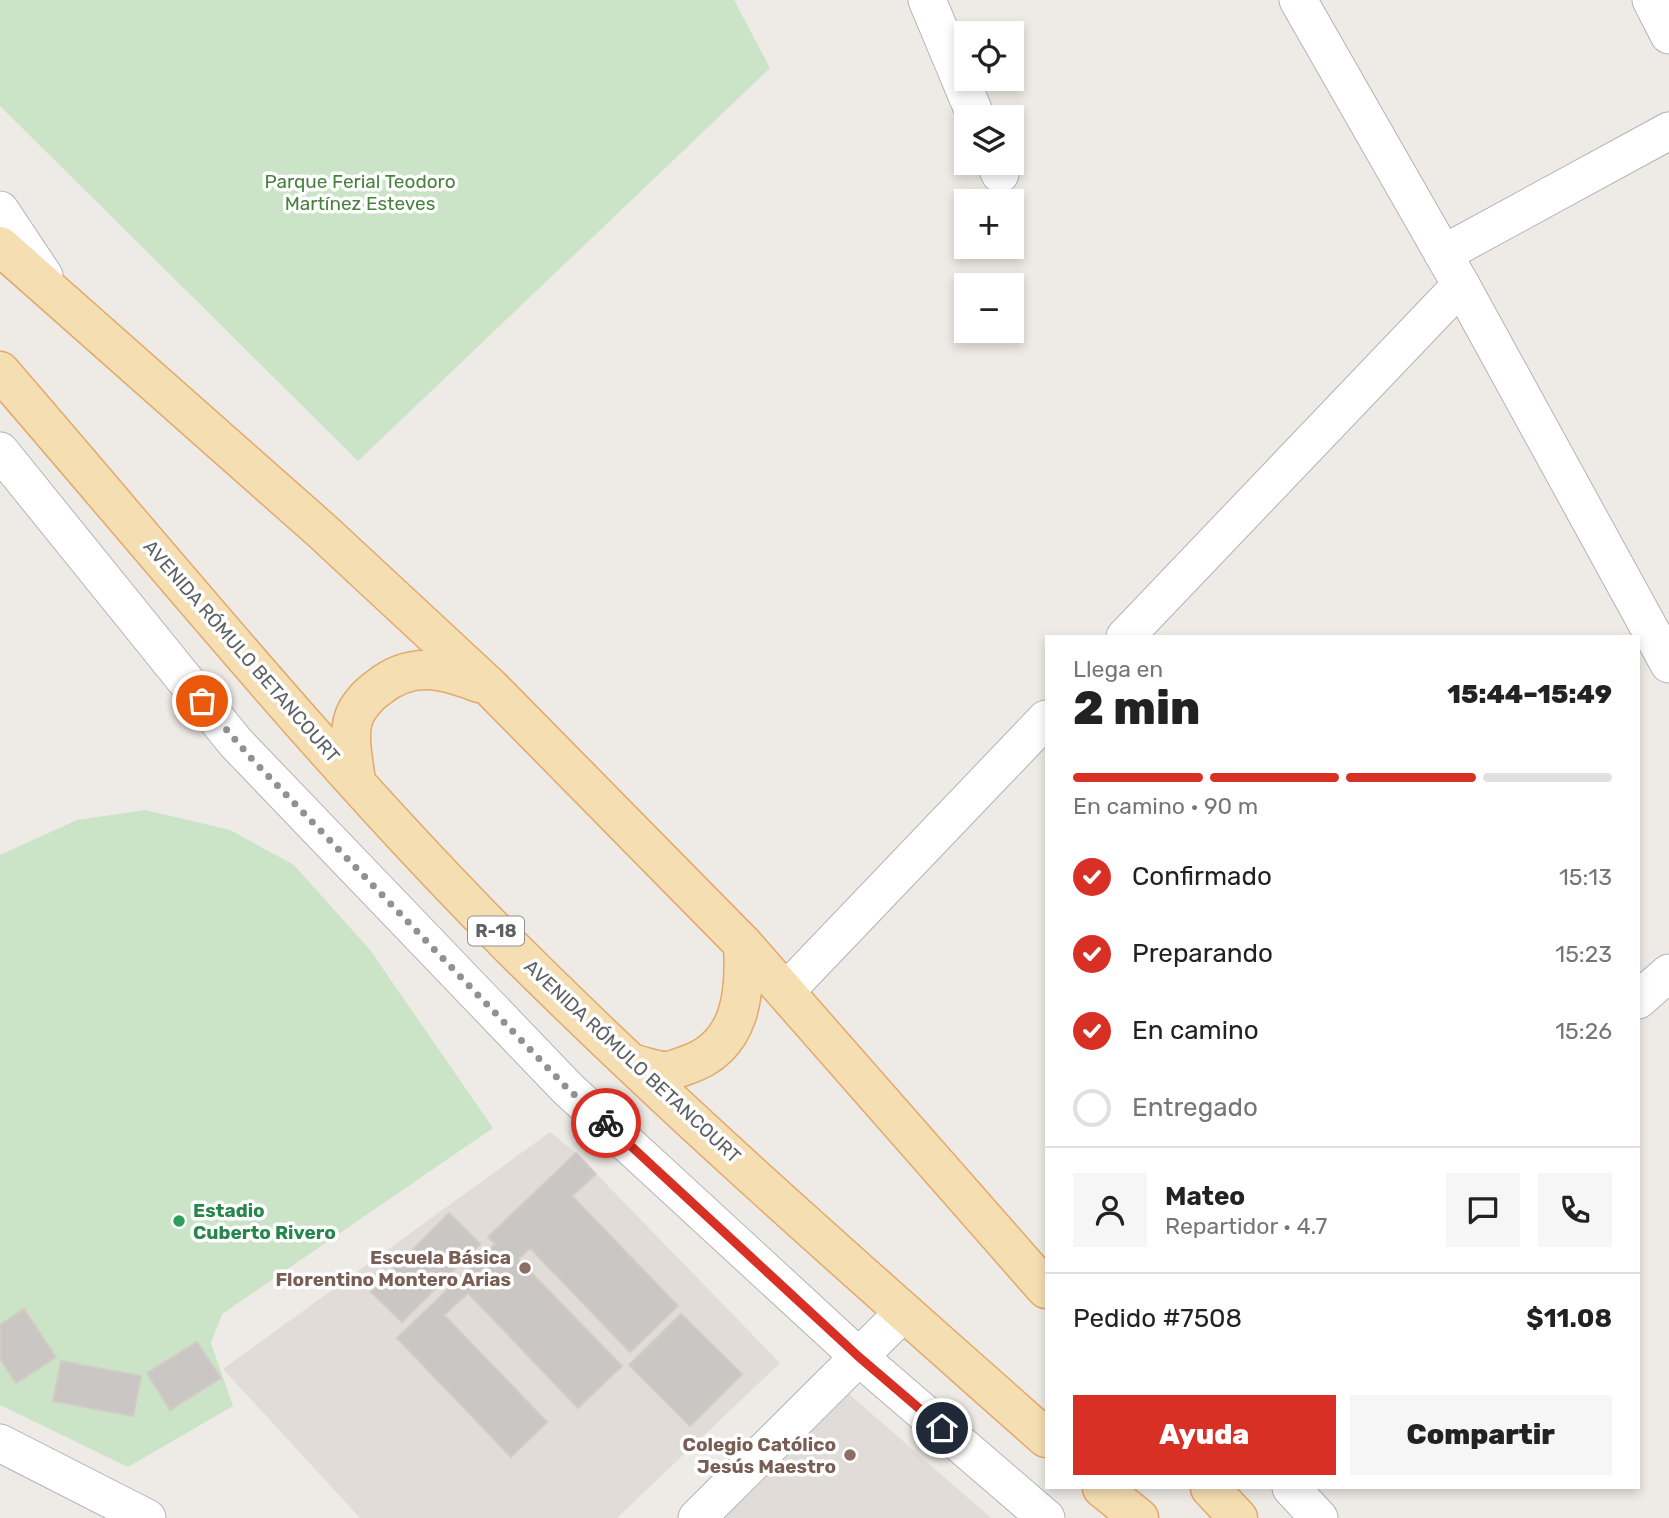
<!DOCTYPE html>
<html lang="es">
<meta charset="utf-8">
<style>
:root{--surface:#fff;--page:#f6f6f6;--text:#222;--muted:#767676;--line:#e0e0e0;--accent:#d93025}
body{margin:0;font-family:Rubik,sans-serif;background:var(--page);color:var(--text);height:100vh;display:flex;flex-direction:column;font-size:26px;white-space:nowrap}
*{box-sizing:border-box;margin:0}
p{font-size:23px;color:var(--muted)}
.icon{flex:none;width:38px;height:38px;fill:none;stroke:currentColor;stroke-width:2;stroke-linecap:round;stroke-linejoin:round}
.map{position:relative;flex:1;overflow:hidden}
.sheet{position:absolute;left:1045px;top:635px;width:595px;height:854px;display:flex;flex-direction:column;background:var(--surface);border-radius:0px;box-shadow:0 4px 10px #0003}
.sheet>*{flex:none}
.buttons{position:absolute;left:954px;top:21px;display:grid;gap:14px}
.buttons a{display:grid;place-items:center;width:70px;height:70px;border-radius:0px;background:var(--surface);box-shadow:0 4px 10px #0003;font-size:35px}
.pin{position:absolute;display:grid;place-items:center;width:60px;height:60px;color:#fff;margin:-30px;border:4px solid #fff;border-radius:50%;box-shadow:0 2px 7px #0007}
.courier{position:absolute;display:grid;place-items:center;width:70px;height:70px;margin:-35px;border:5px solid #d93025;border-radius:50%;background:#fff;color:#222;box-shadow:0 2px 9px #0007}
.overview em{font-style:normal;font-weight:800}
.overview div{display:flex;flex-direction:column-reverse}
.overview{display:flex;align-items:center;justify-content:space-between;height:119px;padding:0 28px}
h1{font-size:46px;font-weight:800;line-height:52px}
.bar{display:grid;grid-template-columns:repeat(4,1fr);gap:10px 7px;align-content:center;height:84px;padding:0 28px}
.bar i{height:9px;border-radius:5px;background:var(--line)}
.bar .current{background:var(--accent)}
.bar p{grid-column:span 4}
.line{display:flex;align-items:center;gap:18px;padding:0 28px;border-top:2px solid var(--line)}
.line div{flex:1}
.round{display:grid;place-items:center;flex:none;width:74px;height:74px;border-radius:0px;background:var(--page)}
ol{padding:0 28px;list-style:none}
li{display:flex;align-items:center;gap:21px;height:77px}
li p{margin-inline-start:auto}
li .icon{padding:7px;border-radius:50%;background:var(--accent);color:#fff;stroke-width:4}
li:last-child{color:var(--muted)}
li i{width:38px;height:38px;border:4px solid var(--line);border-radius:50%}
.primary-button{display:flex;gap:14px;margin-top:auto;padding:14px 28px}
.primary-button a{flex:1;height:80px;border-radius:0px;background:var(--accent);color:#fff;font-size:28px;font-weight:800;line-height:80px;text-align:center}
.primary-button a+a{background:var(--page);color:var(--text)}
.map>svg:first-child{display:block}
.education{fill:#e1dcd8}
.green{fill:#cbe3c6}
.building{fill:#cac6c3;stroke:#d2ccc5;stroke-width:2}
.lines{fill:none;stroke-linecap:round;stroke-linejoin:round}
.minor-casing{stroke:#b1b4b7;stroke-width:39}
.major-casing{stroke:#e2a96b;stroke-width:41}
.minor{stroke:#fff;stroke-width:37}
.major{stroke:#f6deb3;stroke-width:38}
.done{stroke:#909292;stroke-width:7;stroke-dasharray:0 12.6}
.route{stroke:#d93025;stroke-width:9}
.leisure-dot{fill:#2e9e5b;stroke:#fff;stroke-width:2.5}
.education-dot{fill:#8d6e63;stroke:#fff;stroke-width:2.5}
.labels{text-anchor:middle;stroke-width:7;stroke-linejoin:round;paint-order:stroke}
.shield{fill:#fff;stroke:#8e9193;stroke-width:2}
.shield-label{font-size:18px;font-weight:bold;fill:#5e6265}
.park-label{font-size:19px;fill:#49823f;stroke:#fff}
.street-label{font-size:19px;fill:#5e6265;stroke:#fff}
.leisure-label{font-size:19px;font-weight:bold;fill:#27864d;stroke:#fff;text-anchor:start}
.education-label{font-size:19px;font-weight:bold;fill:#785e54;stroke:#fff;text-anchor:end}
</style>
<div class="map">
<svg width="1669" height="1518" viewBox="0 0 1669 1518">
<rect width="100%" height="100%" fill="#eeebe6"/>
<g class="education">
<polygon points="550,1132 576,1153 780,1363 617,1518 360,1518 223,1369"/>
<polygon points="848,1393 991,1518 714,1518"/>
</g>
<g class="green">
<polygon points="0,0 734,0 770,68 358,461 0,106"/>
<polygon points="145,810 230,830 294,865 370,950 493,1128 222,1314 211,1343 233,1406 128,1467 0,1405 0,855 77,820"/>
</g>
<g class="building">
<polygon points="576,1153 596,1174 572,1196 678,1306 630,1352 530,1248 518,1259 622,1366 578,1408 468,1293 444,1315 547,1422 511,1457 397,1338 495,1244 488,1237"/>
<polygon points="449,1213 480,1244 402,1322 371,1292"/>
<polygon points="24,1309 56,1357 16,1383 0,1359 0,1325"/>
<polygon points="681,1314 742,1374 690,1426 629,1365"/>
<polygon points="197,1342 221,1378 170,1410 147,1373"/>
<polygon points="61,1361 141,1376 133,1416 53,1401"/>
</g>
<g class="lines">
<defs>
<g id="minor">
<polyline points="927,0 976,117"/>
<polyline points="1298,0 1461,285 1669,664"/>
<polyline points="1651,0 1669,35"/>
<polyline points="995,163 1000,174"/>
<polyline points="0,210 44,276"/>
<polyline points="1443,254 1669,131"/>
<polyline points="0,451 236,743 568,1089 859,1357 1046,1518"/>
<polyline points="1125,637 1461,285"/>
<polyline points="785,992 1046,719"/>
<polyline points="1638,1000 1669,973"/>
<polyline points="0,1443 147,1518"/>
<polyline points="1291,1488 1319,1518"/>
<polyline points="697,1518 904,1312"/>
</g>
<g id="major">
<polyline points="0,246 322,531 491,688 743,944 1046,1289"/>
<path d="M 0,371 C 167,564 329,764 509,945 C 681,1117 865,1277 1046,1438"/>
<path d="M 356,782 C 354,762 347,736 354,717 C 358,706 369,694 378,688 C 411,661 442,669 479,683"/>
<path d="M 634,1064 C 644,1066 656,1071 666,1071 C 672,1071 681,1067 687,1065 C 741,1047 746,994 743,944"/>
<polyline points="1102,1488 1139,1518"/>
<polyline points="1210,1488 1238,1518"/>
</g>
</defs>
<use href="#minor" class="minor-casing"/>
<use href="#major" class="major-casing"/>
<use href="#minor" class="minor"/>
<use href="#major" class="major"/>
</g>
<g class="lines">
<polyline class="done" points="202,701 251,758 568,1089 606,1123"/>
<polyline class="route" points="606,1123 859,1357 942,1428"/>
</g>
<circle class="leisure-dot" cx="179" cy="1221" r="7"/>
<g class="education-dot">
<circle cx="525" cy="1268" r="7"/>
<circle cx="850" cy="1455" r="7"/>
</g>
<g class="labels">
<rect class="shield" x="468" y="916.5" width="56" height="29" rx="5"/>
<g class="shield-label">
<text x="496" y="937">R-18</text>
</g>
<g class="park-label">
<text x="360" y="188">Parque Ferial Teodoro<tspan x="360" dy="22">Martínez Esteves</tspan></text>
</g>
<g class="street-label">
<text transform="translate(242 651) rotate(49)" y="7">AVENIDA RÓMULO BETANCOURT</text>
<text transform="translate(633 1061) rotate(43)" y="7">AVENIDA RÓMULO BETANCOURT</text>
</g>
<g class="leisure-label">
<text x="193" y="1217">Estadio<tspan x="193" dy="22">Cuberto Rivero</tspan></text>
</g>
<g class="education-label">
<text x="511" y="1264">Escuela Básica<tspan x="511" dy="22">Florentino Montero Arias</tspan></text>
<text x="836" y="1451">Colegio Católico<tspan x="836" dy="22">Jesús Maestro</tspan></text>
</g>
</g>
</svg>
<div class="buttons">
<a><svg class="icon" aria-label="locate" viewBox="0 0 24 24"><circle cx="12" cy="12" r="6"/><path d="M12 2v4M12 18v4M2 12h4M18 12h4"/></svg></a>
<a><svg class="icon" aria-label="layers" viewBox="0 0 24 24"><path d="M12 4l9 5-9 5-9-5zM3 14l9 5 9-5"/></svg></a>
<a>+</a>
<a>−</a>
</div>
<div class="pin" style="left:202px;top:701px;background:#ea580c"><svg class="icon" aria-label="bag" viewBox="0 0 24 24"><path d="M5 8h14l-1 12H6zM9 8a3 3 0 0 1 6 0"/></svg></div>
<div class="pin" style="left:942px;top:1428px;background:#1f2937"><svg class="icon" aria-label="home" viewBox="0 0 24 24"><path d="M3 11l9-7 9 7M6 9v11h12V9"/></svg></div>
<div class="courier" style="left:606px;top:1123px"><svg class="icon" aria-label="bike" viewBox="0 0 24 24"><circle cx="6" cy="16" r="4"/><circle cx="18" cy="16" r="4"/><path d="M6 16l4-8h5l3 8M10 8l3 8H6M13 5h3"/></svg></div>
<section class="sheet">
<div class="overview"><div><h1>2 min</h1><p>Llega en</p></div><em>15:44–15:49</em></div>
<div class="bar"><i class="current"></i><i class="current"></i><i class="current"></i><i></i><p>En camino · 90 m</p></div>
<ol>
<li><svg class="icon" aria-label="check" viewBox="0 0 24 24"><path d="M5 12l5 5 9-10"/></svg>Confirmado<p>15:13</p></li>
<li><svg class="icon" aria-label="check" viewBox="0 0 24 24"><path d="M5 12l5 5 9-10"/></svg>Preparando<p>15:23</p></li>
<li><svg class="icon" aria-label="check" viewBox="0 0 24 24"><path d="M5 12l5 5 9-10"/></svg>En camino<p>15:26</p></li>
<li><i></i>Entregado</li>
</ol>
<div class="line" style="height:126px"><a class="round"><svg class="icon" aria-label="person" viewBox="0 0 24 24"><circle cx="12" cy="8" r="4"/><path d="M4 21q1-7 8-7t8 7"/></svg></a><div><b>Mateo</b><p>Repartidor · 4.7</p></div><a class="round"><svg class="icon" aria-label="chat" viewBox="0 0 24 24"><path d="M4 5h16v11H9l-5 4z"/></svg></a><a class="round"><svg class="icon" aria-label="phone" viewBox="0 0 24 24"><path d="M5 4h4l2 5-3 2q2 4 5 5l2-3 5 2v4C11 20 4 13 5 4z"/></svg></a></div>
<div class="line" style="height:91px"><div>Pedido #7508</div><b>$11.08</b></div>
<div class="primary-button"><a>Ayuda</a><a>Compartir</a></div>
</section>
</div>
